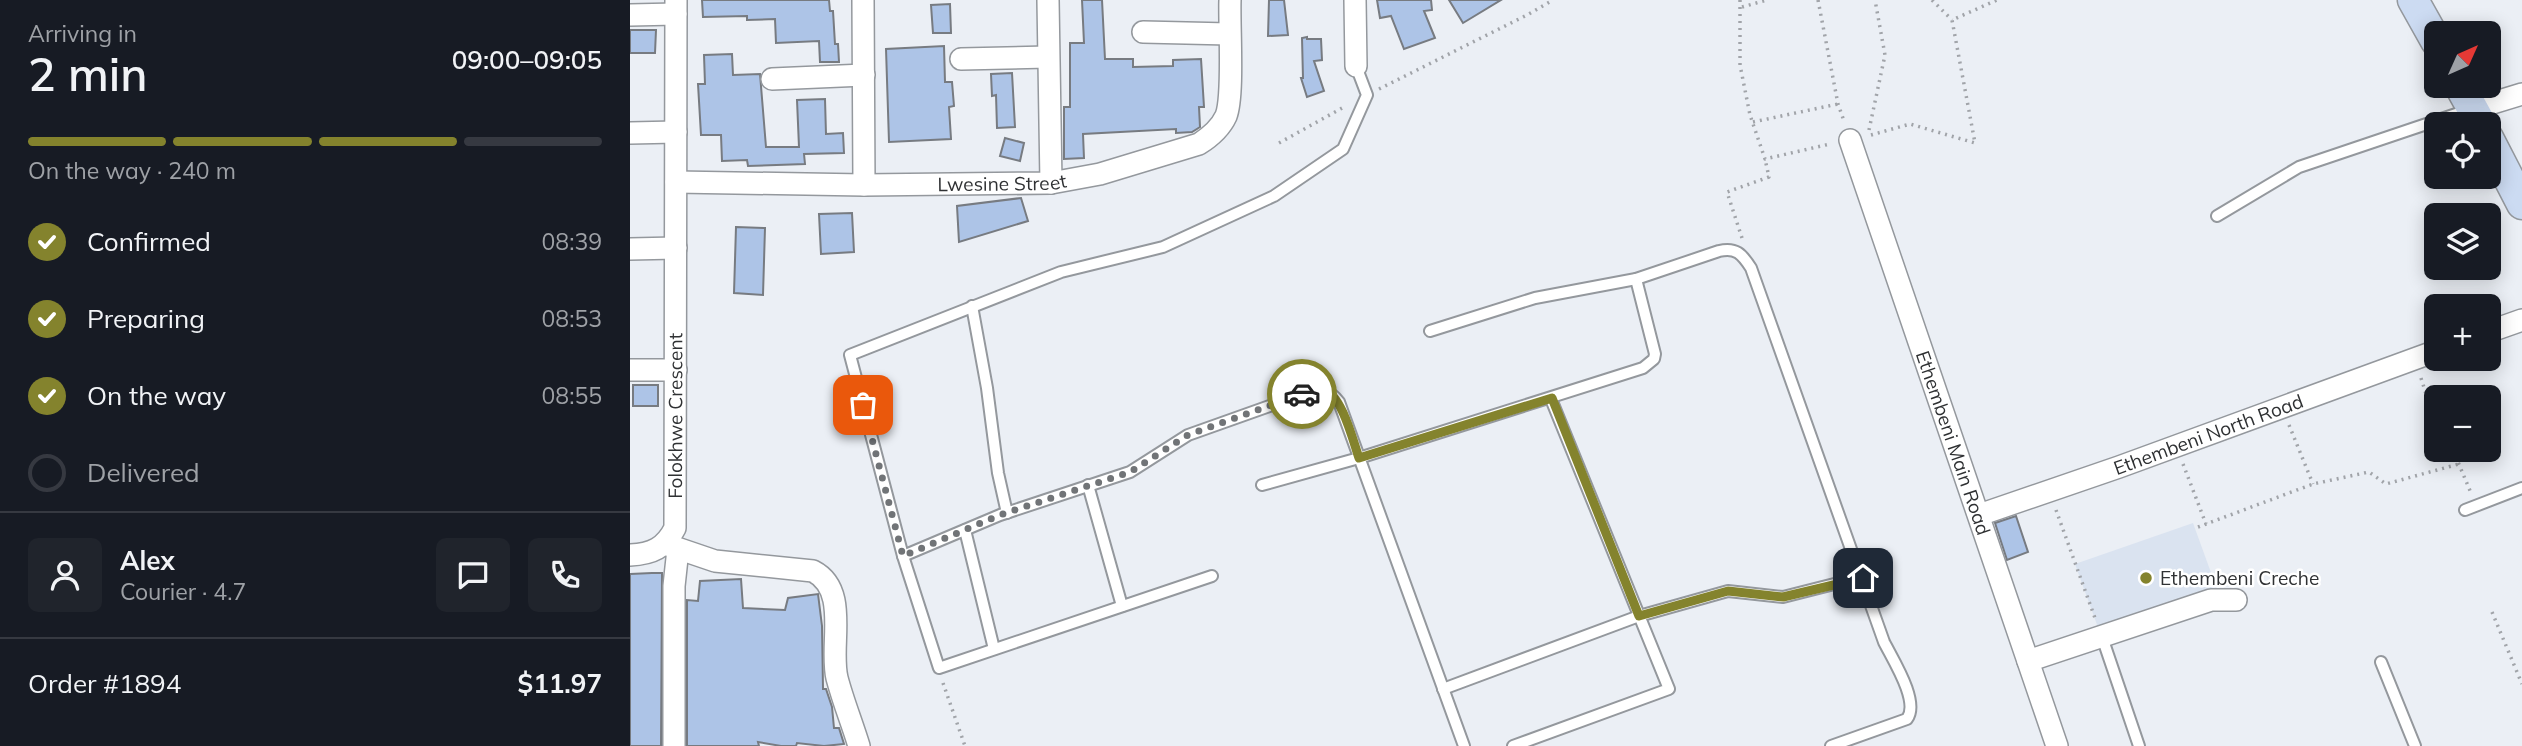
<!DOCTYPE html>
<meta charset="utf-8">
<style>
:root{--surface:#171b24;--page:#20242c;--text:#f1f3f6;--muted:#9ea1a6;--line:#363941;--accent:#84832d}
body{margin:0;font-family:Mulish,sans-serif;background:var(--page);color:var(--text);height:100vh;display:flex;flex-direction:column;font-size:26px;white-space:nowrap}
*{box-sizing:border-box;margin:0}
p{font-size:23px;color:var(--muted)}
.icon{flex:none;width:38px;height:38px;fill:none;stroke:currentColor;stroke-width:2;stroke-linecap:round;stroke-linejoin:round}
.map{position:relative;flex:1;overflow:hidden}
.drawer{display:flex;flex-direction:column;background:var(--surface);width:630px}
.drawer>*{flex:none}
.needle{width:46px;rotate:45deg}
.fabs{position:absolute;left:1794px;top:21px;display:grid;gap:14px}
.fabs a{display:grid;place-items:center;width:77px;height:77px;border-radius:10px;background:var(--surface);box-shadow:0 4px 18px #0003;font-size:35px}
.pin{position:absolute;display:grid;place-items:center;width:60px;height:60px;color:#fff;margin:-30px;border-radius:14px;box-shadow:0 4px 10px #0006}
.courier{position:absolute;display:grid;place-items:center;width:70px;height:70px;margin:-35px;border:5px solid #84832d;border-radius:50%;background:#fff;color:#222;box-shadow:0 2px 9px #0007}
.overview em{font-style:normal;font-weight:600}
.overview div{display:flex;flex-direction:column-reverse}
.overview{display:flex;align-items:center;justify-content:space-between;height:119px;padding:0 28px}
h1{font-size:46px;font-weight:600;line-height:52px}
.bar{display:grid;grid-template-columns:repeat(4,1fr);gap:10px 7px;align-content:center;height:84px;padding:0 28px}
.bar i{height:9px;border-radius:5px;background:var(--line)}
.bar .active{background:var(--accent)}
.bar p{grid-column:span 4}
.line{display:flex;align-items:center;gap:18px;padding:0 28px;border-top:2px solid var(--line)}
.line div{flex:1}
.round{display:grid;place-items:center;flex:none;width:74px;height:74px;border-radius:10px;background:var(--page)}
ol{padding:0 28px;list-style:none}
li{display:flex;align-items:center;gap:21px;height:77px}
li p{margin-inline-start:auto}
li .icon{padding:7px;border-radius:50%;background:var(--accent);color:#fff;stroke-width:4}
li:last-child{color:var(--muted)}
li i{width:38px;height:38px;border:4px solid var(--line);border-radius:50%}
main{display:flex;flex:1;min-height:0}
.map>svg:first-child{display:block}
.built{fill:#dae3f0}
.building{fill:#adc4e7;stroke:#777b81;stroke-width:2}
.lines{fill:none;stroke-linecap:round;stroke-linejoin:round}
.lane-casing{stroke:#94989d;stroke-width:14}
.street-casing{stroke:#94989d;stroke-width:24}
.secondary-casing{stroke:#94989d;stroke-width:33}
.path{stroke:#a1a4a9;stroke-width:3.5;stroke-dasharray:2 5;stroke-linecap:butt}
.lane{stroke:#fff;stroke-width:10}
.street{stroke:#fff;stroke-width:21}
.secondary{stroke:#ccdbf2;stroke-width:30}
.done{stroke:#717477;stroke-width:7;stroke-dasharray:0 12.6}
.route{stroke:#84832d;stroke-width:9}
.poi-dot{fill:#84832d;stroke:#fff;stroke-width:2.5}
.labels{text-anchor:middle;stroke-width:5;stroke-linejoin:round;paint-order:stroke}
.street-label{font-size:19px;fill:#2f3133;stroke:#fff}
.poi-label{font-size:19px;fill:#2f3133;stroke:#fff;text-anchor:start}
</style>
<main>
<section class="drawer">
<div class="overview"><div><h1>2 min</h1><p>Arriving in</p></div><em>09:00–09:05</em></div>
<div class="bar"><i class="active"></i><i class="active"></i><i class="active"></i><i></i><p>On the way · 240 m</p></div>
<ol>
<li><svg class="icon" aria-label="check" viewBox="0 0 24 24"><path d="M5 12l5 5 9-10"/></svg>Confirmed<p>08:39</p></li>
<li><svg class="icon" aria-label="check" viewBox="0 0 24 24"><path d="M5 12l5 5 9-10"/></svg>Preparing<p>08:53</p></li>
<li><svg class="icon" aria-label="check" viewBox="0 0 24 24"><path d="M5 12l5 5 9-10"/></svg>On the way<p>08:55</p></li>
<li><i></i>Delivered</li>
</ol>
<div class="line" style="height:126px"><a class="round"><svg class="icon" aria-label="person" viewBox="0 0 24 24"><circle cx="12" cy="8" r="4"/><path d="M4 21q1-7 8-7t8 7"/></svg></a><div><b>Alex</b><p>Courier · 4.7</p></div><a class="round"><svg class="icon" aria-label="chat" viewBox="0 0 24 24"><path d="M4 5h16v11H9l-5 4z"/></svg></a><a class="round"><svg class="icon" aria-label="phone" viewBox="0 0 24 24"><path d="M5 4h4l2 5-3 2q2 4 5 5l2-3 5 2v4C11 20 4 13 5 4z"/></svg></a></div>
<div class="line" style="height:91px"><div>Order #1894</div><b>$11.97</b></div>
</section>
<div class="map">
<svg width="1892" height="746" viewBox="0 0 1892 746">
<rect width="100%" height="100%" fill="#ebeff5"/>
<polygon class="built" points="1563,523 1588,592 1470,633 1445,564"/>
<g class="building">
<polygon points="72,0 199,0 200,11 203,11 205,44 208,44 209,62 190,62 189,41 146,43 145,19 117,20 117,16 73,17"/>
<polygon points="452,0 472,0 475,59 503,59 503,67 543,66 543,60 571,59 574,107 569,107 570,127 562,132 546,133 546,129 453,134 454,158 434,159 434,107 440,107 440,43 454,43"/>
<polygon points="639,0 654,0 658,35 638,36"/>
<polygon points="747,0 801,0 802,10 794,11 805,38 774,49 761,16 750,18"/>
<polygon points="819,0 871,0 833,23"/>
<polygon points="320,4 321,33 303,33 301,5"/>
<polygon points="0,30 26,30 25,53 0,53"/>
<polygon points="677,37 677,39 691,39 692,60 684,61 694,91 677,97 671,78 673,78 672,38"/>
<polygon points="314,46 315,82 322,82 324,106 319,107 321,139 259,142 256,49"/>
<polygon points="102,54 103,75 130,74 136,147 169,147 167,100 195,99 196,134 213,133 214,153 174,154 175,164 118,166 117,160 92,161 91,135 71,135 68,84 75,84 74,55"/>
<polygon points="382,73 385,127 367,128 366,95 362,96 361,74"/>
<polygon points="375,138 394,143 390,161 370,156"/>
<polygon points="391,198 398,221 329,242 327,206"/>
<polygon points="222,213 224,252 191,254 189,214"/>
<polygon points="106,227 135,228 133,295 104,293"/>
<rect x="3" y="385" width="25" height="21"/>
<polygon points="1386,516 1398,552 1377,560 1365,523"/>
<polygon points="22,573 32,573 31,746 0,746 0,574"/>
<polygon points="111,579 113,608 155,610 158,598 188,594 192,626 193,689 196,689 202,707 204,728 209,728 214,744 194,746 167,743 166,746 151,746 128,742 129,746 57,746 57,600 68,601 70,581"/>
</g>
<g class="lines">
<defs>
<g id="lane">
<polyline points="1587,216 1669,167 1841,109"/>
<polyline points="342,306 357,388 368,473 377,513"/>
<path d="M 800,331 L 905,298 L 1006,279 L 1089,251 C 1106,247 1112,254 1121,268 L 1254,642 C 1263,660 1290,702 1277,719 L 1201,746"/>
<polyline points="458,485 492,606"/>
<polyline points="632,485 729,458 1013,368 1024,359 1025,354 1006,279"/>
<polyline points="1835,510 1892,488"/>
<polyline points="335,530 364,649"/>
<path d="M 273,556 L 370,515 L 500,472 L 558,435 L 679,392 C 693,389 700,390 709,402 L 834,746"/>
<polyline points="582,576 309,668 273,556 220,355 431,272 533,247 644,196 713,149 737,95 726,66"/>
<polyline points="1472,637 1509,746"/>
<polyline points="1751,662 1785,746"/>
<polyline points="813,689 1009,616 1098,591 1153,597 1232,577"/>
<polyline points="883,746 1039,689 921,399"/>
</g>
<g id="street">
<polyline points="233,0 234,185"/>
<polyline points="418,0 421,183"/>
<polyline points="725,0 726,66"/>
<polyline points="0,15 46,14"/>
<polyline points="513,32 599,34"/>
<polyline points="331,59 418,57"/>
<polyline points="142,79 234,75"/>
<polyline points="1843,109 1892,94"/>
<polyline points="0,133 46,132"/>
<path id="s1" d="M 1220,140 L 1427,746"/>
<path id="s2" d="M 46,182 L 234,185 L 421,183 L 470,174 L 569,144 C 580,137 590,129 596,116 C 604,96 599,26 600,0"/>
<polyline points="0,249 46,248"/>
<polyline points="1858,332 1892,320"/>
<polyline points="0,370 46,370"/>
<path id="s3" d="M 1349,515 L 1489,467 L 1806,351"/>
<path d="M 35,544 L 85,561 L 183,571 C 220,590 199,645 207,678 C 213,701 222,723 229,746"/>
<path id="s4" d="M 0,555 C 22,554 35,548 45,528 L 46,0"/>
<polyline points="1398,661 1581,600 1606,600"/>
<polyline points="44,746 44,586 48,549"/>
</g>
<g id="secondary">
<polyline points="1783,0 1806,41"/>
<polyline points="1830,86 1851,124"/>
<polyline points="1858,138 1892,204"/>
</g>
</defs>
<use href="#lane" class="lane-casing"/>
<use href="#street" class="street-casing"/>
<use href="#secondary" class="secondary-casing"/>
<g class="path">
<polyline points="1110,0 1110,65 1120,115 1135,159 1200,144"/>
<polyline points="1188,0 1208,104 1214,121"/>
<polyline points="1302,0 1322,20"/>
<polyline points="1112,7 1137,0"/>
<polyline points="749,89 899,14 923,0"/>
<polyline points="1123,122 1208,104"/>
<polyline points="1239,130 1255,55 1245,0"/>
<polyline points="1241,135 1280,124 1345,143 1322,20 1367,0"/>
<polyline points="649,143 714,107"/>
<polyline points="1112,238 1097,192 1139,177 1135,159"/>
<polyline points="1791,378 1806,426"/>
<polyline points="1659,425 1683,484"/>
<polyline points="1823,450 1841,493"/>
<polyline points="1553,464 1576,524"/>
<polyline points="1426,510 1465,618"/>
<polyline points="1568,527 1683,484 1739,472 1756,484 1829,464"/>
<polyline points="1862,612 1892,684"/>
<polyline points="313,683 335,746"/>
</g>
<use href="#lane" class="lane"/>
<use href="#street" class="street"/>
<use href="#secondary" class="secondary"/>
</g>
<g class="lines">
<polyline class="done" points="233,405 273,556 370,515 500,472 558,435 672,394"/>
<path class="route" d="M 672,394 C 679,391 687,388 694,390 C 712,395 723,441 729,458 L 922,398 L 1009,616 L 1098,591 L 1153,597 L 1233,578"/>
</g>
<circle class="poi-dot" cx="1516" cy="578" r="7"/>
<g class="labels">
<g class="street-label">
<text dy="7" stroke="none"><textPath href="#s2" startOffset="326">Lwesine Street</textPath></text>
<text dy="7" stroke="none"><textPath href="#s4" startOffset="168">Folokhwe Crescent</textPath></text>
<text dy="7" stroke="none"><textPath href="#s3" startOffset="243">Ethembeni North Road</textPath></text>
<text dy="7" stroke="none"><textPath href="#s1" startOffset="320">Ethembeni Main Road</textPath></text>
</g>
<g class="poi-label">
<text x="1530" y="585">Ethembeni Creche</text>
</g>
</g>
</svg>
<div class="fabs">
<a><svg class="needle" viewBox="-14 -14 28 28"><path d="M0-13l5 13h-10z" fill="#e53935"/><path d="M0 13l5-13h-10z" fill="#9ea1a6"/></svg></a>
<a><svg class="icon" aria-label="locate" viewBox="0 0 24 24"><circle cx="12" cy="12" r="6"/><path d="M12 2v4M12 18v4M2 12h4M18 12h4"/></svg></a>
<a><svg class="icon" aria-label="layers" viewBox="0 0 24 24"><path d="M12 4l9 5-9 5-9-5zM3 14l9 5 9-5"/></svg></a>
<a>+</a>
<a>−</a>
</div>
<div class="pin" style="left:233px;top:405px;background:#ea580c"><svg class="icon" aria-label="bag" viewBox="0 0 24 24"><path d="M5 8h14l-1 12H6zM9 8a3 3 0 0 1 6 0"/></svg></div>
<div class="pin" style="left:1233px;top:578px;background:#1f2937"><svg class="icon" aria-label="home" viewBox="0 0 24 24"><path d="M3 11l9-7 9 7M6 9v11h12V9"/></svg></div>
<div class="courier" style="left:672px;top:394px"><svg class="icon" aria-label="car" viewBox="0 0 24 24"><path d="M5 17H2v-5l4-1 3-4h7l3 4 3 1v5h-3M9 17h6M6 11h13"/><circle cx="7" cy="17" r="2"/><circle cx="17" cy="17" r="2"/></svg></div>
</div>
</main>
